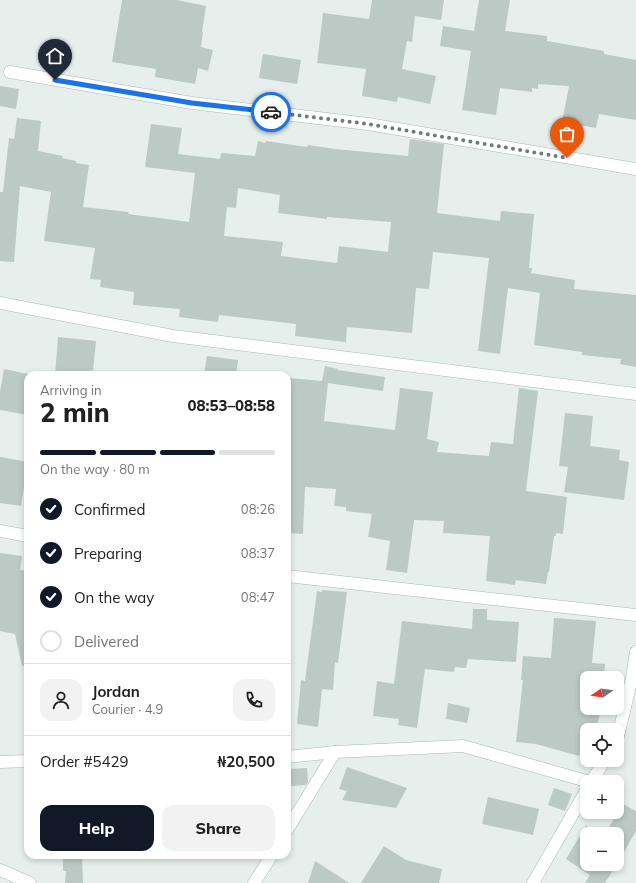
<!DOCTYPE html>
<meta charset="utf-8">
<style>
:root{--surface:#fff;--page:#f2f2f2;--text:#202124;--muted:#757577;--line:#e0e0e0;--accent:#111827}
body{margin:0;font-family:Mulish,sans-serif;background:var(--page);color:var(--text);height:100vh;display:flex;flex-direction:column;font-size:15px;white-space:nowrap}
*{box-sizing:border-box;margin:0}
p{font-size:13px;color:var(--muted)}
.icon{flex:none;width:22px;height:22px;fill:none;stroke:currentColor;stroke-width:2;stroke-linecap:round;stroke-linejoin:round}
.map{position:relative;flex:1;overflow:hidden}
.drawer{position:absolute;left:24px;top:371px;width:267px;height:488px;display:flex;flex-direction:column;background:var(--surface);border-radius:12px;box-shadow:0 2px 6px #0003}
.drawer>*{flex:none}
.needle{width:26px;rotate:257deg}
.fabs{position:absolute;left:580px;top:671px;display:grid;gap:8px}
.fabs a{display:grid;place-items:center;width:44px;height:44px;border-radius:8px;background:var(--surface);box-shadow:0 2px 6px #0003;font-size:20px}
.pin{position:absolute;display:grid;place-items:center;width:34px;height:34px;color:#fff;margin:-41px -17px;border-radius:50% 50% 50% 0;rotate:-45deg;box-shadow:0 0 4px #0007}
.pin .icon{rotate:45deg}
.courier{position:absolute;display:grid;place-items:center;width:40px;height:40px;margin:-20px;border:3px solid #1a73e8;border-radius:50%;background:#fff;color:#222;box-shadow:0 1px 5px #0007}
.headline em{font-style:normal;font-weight:800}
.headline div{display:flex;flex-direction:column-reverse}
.headline{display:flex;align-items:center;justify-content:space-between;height:68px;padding:0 16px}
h1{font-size:26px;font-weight:800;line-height:30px}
.bar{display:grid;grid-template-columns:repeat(4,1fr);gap:6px 4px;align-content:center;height:48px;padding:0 16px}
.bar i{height:5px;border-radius:3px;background:var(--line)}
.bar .selected{background:var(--accent)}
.bar p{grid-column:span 4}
.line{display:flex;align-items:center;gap:10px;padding:0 16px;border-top:1px solid var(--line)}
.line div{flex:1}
.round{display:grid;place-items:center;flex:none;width:42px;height:42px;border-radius:12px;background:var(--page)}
ol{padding:0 16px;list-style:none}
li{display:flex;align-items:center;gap:12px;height:44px}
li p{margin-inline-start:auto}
li .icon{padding:4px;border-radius:50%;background:var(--accent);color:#fff;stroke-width:4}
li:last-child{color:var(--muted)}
li i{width:22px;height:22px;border:2px solid var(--line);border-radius:50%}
.action{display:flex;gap:8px;margin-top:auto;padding:8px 16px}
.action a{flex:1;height:46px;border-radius:12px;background:var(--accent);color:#fff;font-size:16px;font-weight:800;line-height:46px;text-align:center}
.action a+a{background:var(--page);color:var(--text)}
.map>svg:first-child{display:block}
.building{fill:#bbcac4;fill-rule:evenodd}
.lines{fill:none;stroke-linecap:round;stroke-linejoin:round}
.minor-casing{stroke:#a8b8b2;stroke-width:13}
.minor{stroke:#fff;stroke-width:12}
.done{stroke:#687f78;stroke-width:4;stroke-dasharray:0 7.2}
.route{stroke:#1a73e8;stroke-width:5}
</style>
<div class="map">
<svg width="636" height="883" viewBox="0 0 636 883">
<rect width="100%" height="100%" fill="#e6efeb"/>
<g class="building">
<polygon points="122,0 177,0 206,6 202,32 203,32 201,47 213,50 208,71 198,68 195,84 155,77 156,69 112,62"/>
<polygon points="372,0 444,0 441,20 415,16 412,42 407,41 402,69 436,76 430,104 398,97 397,102 362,96 366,69 317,63 323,13 369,19"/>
<polygon points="479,0 510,0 505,31 547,36 547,41 604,51 604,54 636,60 636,120 599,114 596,128 562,122 569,86 538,84 538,89 532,88 532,92 500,88 496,115 462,110 471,51 440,46 443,26 474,31"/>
<polygon points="263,54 301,60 297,84 259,78"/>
<polygon points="0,86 19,89 16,109 0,106"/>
<path d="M 17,118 L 41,121 L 38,151 L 63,156 L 62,158 L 76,161 L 76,163 L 89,165 L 83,207 L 129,212 L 128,214 L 189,222 L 195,173 L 145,167 L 151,124 L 182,128 L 178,154 L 220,159 L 221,153 L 255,156 L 258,141 L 265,143 L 266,141 L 307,147 L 308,145 L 335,149 L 408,156 L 410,139 L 444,144 L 437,213 L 500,221 L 501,211 L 534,214 L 529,268 L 532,268 L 531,273 L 575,280 L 574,289 L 636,295 L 636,367 L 620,364 L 621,359 L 582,355 L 582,352 L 534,345 L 540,293 L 508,288 L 500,354 L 478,351 L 489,258 L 433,252 L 429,289 L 416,288 L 412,333 L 347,327 L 346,342 L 295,336 L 296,324 L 219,315 L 218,322 L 179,317 L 180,309 L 133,305 L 134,292 L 100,287 L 101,280 L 90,279 L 95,248 L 44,241 L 51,192 L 20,186 L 14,262 L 0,261 L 0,192 L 3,192 L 9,138 L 14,139 ZM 238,188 L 280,195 L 278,213 L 327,219 L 327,217 L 391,222 L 388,252 L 339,246 L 337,263 L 281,256 L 283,242 L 224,236 L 227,207 L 236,208 Z"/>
<polygon points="58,337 96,341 93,371 90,370 90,375 55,375"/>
<polygon points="207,356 238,360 236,375 204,375"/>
<polygon points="325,366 338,369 338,370 385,377 383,391 328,383 324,421 395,430 400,388 433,392 427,439 439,442 437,452 489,456 491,442 513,444 519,388 538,391 526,491 567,497 563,534 556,533 556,536 554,536 549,572 548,572 546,584 516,580 515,585 486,581 490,536 443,533 444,521 414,520 407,573 386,570 390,541 368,537 372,514 346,511 346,507 334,506 336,489 305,487 303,534 287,533 287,400 289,378 322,381"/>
<polygon points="4,369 28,374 28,415 0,410 0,392"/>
<polygon points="565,413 593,416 590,446 620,450 619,460 629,462 624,500 564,492 568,467 559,466"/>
<polygon points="0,457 28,462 21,506 0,503"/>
<polygon points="0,553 22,556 20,570 28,571 28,665 22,666 15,634 0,631"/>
<polygon points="322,590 347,592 338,663 335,662 333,690 322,689 318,727 297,724 301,680 305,681 317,591 322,592"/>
<polygon points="473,609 487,609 487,620 519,622 516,662 468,659 466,668 455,667 454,672 425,669 417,728 398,725 399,719 373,716 377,681 394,684 402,621 472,629"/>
<polygon points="554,618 596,621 592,663 605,664 604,678 587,678 587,708 601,708 596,730 586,730 579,756 536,744 516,742 523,680 521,680 523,656 551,658"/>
<polygon points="448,703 470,708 467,723 446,719"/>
<polygon points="347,767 407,788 396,808 342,800 347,791 339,789"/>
<polygon points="307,768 308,782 306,785 291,786 290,769"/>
<polygon points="554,788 572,794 565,811 548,805"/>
<polygon points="488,797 539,809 533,835 482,824"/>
<polygon points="623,804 636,811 636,831 617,864 605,883 585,883 590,875 566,859 587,824 587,864 617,864 617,834 605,834"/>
<polygon points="384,846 406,860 442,869 439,883 361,883"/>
<polygon points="63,855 82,855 83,883 65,883 66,871 63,871"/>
<polygon points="315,861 349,883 308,883"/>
</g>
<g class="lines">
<defs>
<g id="minor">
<polyline points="10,72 192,103 368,124 636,169"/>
<polyline points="0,303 173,336 636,394"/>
<polyline points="0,531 28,536"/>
<polyline points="287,576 636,615"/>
<polyline points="617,740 632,678 636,652"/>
<polyline points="287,757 335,752 463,746 590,782"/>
<polyline points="0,762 28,761"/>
<polyline points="591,782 605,760"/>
<polyline points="287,830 335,752"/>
<polyline points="0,870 30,883"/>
<polyline points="254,883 272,855"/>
<polyline points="533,883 587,789"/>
</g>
</defs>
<use href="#minor" class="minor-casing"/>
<use href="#minor" class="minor"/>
</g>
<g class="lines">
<polyline class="done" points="271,112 368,124 567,158"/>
<polyline class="route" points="55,80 192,103 271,112"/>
</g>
</svg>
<div class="fabs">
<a><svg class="needle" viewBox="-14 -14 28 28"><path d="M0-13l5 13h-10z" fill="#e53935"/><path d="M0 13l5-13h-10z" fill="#757577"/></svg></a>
<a><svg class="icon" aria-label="locate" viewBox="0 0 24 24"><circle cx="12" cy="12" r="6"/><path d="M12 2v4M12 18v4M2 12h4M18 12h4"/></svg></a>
<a>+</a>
<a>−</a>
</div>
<div class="pin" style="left:567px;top:158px;background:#ea580c"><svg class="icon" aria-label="bag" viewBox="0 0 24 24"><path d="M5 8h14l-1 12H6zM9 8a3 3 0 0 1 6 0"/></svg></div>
<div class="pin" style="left:55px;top:80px;background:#1f2937"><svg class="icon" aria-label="home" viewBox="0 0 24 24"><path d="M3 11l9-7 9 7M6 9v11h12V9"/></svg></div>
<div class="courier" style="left:271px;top:112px"><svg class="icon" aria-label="car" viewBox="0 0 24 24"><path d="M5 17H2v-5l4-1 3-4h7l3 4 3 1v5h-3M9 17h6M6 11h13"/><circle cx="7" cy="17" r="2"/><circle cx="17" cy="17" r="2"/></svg></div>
<section class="drawer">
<div class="headline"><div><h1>2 min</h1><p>Arriving in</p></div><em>08:53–08:58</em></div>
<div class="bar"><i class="selected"></i><i class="selected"></i><i class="selected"></i><i></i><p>On the way · 80 m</p></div>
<ol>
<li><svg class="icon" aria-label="check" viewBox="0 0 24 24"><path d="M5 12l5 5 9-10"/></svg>Confirmed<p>08:26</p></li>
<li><svg class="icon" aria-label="check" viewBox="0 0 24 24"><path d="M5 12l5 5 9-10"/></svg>Preparing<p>08:37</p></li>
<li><svg class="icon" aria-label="check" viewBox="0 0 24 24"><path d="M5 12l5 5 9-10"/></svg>On the way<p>08:47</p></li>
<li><i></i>Delivered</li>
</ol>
<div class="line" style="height:72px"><a class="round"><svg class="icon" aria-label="person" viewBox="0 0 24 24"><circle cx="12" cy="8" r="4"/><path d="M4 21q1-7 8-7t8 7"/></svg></a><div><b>Jordan</b><p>Courier · 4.9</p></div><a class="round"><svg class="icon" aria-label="phone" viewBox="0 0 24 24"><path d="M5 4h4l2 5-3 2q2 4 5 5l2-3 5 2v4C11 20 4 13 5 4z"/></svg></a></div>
<div class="line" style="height:52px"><div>Order #5429</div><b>₦20,500</b></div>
<div class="action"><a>Help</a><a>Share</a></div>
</section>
</div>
